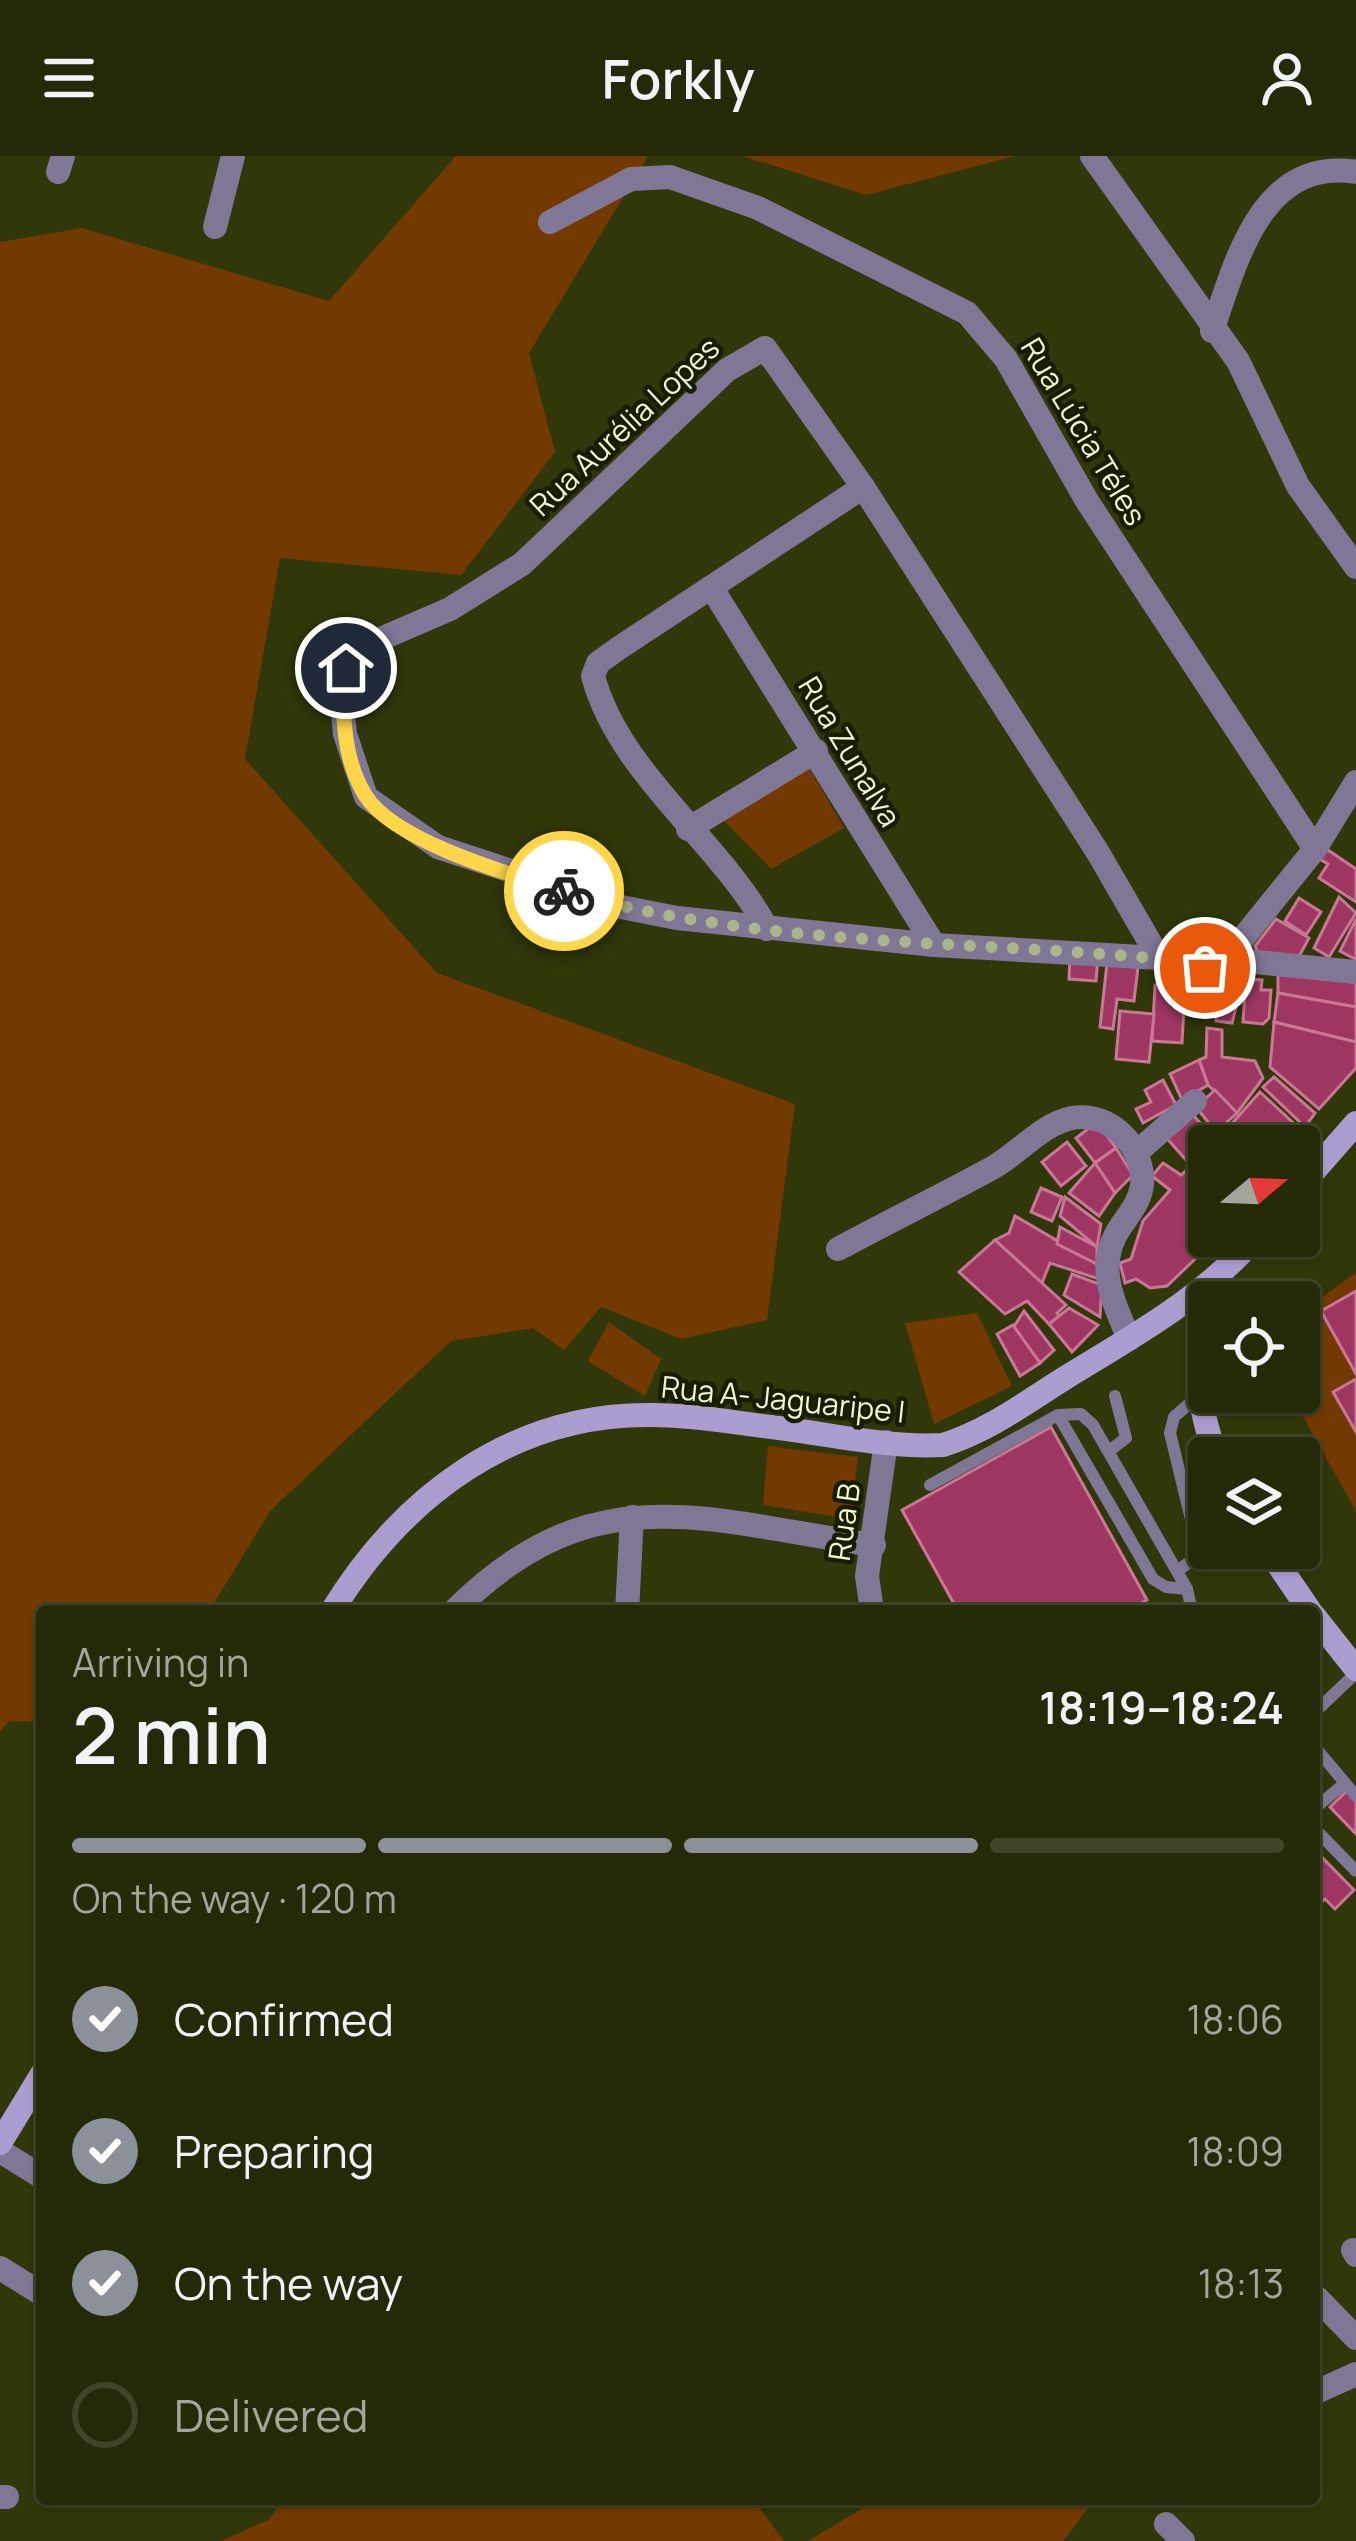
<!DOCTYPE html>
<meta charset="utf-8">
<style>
:root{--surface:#242907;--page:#2c3111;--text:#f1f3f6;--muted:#a3a69b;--line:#414528;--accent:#8c9099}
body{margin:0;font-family:Manrope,sans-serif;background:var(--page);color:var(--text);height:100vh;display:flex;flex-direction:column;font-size:45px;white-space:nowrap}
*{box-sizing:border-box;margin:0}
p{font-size:39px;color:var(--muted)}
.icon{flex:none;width:66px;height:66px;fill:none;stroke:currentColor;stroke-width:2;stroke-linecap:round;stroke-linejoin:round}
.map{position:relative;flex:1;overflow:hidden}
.details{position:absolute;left:36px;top:1449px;width:1284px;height:900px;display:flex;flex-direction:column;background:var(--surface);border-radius:12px;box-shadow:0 3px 9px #0004,0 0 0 3px var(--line)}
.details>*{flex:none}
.needle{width:78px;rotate:71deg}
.buttons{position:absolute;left:1188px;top:969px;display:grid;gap:24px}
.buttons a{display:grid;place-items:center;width:132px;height:132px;border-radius:12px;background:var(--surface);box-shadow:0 3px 9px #0004,0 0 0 3px var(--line);font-size:60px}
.pin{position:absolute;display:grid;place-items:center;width:102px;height:102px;color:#fff;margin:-51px;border:6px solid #fff;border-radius:50%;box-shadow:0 3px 12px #0007}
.courier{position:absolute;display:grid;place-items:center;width:120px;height:120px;margin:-60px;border:9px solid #ffd54a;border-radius:50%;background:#fff;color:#222;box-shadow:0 3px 15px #0007}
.summary em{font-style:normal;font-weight:600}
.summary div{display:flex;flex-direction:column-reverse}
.summary{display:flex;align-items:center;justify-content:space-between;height:204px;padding:0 36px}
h1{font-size:78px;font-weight:600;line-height:90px}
.bar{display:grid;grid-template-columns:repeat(4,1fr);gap:18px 12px;align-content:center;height:144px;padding:0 36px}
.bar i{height:15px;border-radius:9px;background:var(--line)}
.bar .on{background:var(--accent)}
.bar p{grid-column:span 4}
ol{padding:0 36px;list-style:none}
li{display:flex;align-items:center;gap:36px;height:132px}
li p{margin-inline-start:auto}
li .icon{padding:12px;border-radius:50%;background:var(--accent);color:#fff;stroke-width:4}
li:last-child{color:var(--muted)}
li i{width:66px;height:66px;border:6px solid var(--line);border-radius:50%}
header{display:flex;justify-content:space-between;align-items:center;height:156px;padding:0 36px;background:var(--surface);font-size:54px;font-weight:600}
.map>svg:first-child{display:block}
.green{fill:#723a00}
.building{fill:#9d3762;stroke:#ca7795;stroke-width:3}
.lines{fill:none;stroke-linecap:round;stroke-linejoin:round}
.lane{stroke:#807797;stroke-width:12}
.street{stroke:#807797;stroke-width:24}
.secondary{stroke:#ab9dd0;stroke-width:24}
.done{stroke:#acb48a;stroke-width:12;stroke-dasharray:0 21.6}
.route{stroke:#ffd54a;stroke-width:15}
.labels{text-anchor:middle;stroke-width:9;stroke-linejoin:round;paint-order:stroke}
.street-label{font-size:30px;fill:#eff8cf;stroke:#191d00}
</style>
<header><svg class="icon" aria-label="menu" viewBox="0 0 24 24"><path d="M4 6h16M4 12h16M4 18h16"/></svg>Forkly<svg class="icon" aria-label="person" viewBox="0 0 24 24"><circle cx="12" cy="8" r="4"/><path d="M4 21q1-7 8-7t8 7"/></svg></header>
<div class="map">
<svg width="1356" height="2385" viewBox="0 0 1356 2385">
<rect width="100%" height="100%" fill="#303709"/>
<g class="green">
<polygon points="456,0 648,0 529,197 555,296 461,419 280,402 245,603 437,817 795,948 767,1164 681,1183 601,1151 564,1194 533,1172 451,1185 271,1354 209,1455 42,1455 42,1566 10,1565 0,1575 0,86 82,72 329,145"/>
<polygon points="743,0 1015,0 866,39"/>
<polygon points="807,608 844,672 771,713 723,664"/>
<path d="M 1356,1117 L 1356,1355 L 1289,1236 L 1299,1236 C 1299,1163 1295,1159 1356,1117 Z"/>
<polygon points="977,1157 1012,1230 934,1268 905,1167"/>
<polygon points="609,1166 661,1203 645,1240 588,1205"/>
<polygon points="768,1290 858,1301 850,1363 763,1349"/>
<polygon points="282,2343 753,2343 784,2385 221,2385 270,2363"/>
<polygon points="878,2343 1095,2343 1063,2385 808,2385"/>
</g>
<g class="building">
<polygon points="1325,692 1356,713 1356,746 1319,722 1328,708 1318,702"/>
<polygon points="1339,741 1356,757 1329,801 1314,792"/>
<polygon points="1299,742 1321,756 1306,779 1285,765"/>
<polygon points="1276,763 1309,782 1297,804 1259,798 1255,790"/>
<polygon points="1356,763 1356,801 1355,803 1340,795"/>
<polygon points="1070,799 1098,800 1096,825 1069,823"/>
<polygon points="1107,807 1138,811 1134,845 1117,843 1113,873 1100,871"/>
<polygon points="1278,815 1356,823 1356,851 1278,837"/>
<polygon points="1246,823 1262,824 1261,834 1271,834 1269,862 1263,868 1243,866"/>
<polygon points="1155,829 1185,831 1182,887 1152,885"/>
<polygon points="1218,832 1241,833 1232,867 1216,865"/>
<polygon points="1278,837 1356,851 1356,886 1274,866"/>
<polygon points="1120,855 1154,858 1149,906 1116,903"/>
<polygon points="1274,866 1356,886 1356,912 1319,953 1270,911"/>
<polygon points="1207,872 1222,874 1222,901 1255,905 1263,922 1237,957 1208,929 1199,904 1206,901"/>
<polygon points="1199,904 1208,929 1182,944 1170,918"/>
<polygon points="1274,921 1315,957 1305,971 1263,931"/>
<polygon points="1163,924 1176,949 1143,967 1136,953 1151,946 1145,934"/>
<polygon points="1215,934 1237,957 1216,976 1196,951"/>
<polygon points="1260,936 1300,973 1285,990 1227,990 1219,982"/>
<polygon points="1191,957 1212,980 1186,1004 1164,979"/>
<polygon points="1097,966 1116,992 1095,1007 1076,982"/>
<polygon points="1067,986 1086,1010 1061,1030 1042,1006"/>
<polygon points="1116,992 1133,1019 1115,1037 1095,1007"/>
<polygon points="1209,994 1209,1080 1219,1080 1167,1130 1150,1132 1136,1123 1125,1127 1120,1107 1131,1103 1143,1065 1170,1034 1152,1020 1163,1007 1181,1019"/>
<polygon points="1095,1007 1115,1037 1099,1060 1069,1037"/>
<polygon points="1041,1032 1062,1041 1052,1065 1031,1056"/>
<polygon points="1065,1041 1101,1068 1097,1091 1060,1060"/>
<polygon points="1015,1060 1097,1108 1102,1124 1050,1107 1042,1127 995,1084 1009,1077"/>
<polygon points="1060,1071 1097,1091 1097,1108 1057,1088"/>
<polygon points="995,1084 1066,1149 1057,1157 1061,1161 1049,1168 1027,1145 1005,1158 959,1116"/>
<polygon points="1072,1118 1102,1129 1100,1161 1064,1139"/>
<polygon points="1356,1135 1356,1218 1321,1155"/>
<polygon points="1069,1152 1098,1169 1072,1196 1049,1168"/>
<polygon points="1024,1155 1054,1194 1040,1207 1013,1172"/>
<polygon points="1013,1169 1040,1207 1020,1220 997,1178"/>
<polygon points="1356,1223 1356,1276 1333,1236"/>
<polygon points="1051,1271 1147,1444 1127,1455 958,1455 902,1354"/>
<polygon points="1352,1630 1356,1635 1356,1678 1330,1651"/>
<polygon points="1314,1693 1354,1734 1335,1753 1325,1743 1314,1753"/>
</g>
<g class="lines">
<g class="lane">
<polyline points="1058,1259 1153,1423 1166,1431 1187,1433"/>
<polyline points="1109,1295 1126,1282 1115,1240"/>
<polyline points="930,1329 1058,1259 1081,1258 1093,1269 1187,1433 1192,1455"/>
<polyline points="1177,1415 1194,1403 1198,1392 1170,1277 1174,1261 1198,1240"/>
<polyline points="1314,1557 1356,1517"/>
<polyline points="1314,1590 1356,1640"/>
<polyline points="1314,1653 1344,1628"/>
<polyline points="1314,1672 1356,1715"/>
</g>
<g class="street">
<polyline points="1092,0 1238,205 1298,330 1356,411"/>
<polyline points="58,16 63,0"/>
<polyline points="550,66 631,23 670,21 758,52 967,157 1006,203 1087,345 1315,693"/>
<polyline points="215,71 233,0"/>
<path d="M 1212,175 C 1235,110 1260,0 1356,16"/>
<polyline points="713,434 934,789"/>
<polyline points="688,673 816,595"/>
<path d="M 767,773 C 722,687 619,618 593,520 L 598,507 L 619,492 L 863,331"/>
<polyline points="1159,802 1097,695 863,331 765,192 727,214 522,408 450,453 362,491 345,512 342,547 345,578 366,641 438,691 621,751 677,762 934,789 1159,802 1206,812 1226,803 1356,816"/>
<polyline points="1226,803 1315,693 1356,626"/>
<polyline points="1136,997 1195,945"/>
<path d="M 838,1093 C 890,1065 943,1039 994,1011 C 1020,996 1042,968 1072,962 C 1111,955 1145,992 1142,1029 C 1140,1045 1130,1057 1121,1070 C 1094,1109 1113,1144 1129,1183"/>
<path d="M 454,1455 C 593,1317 701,1364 874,1389"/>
<polyline points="627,1455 632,1361"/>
<polyline points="872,1455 867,1420 886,1286"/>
<polyline points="0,1995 42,2021"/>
<polyline points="1353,2094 1356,2099"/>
<polyline points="0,2112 42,2138"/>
<polyline points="1317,2142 1356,2182"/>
<polyline points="1314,2237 1356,2218"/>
<polyline points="0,2341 7,2341"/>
<polyline points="1166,2368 1183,2385"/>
</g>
<g class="secondary">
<polyline points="1299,1032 1356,967"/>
<path d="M 1209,1148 C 1192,1202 1197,1250 1217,1302"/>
<polyline points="1267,1392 1310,1455"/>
<path d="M 332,1455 C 402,1341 512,1257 652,1259 C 694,1259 737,1267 779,1272 C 833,1279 890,1292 943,1289 C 988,1275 1025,1247 1065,1222 C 1135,1179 1202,1143 1257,1080"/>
<polyline points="1314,1460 1356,1513"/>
<polyline points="0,1987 42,1918"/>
</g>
</g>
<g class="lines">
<path class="done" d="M 564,735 C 755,790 956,784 1152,802 C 1170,803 1187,810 1205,812"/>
<path class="route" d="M 346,512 C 341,554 343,602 365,639 C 394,686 512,719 564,735"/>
</g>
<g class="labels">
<g class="street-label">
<text transform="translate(625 271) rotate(-43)" y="10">Rua Aurélia Lopes</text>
<text transform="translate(1083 276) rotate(59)" y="10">Rua Lúcia Téles</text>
<text transform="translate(849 596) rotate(59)" y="10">Rua Zunalva</text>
<text transform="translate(783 1244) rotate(6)" y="10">Rua A- Jaguaripe I</text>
<text transform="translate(845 1366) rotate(-82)" y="10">Rua B</text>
</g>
</g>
</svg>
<div class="buttons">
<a><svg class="needle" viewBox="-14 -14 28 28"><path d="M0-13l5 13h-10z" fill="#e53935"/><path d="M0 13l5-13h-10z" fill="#a3a69b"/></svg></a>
<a><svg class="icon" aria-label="locate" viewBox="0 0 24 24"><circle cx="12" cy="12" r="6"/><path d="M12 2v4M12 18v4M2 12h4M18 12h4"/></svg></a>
<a><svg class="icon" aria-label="layers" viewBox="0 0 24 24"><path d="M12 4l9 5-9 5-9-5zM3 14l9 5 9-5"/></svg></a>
</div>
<div class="pin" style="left:1205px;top:812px;background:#ea580c"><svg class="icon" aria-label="bag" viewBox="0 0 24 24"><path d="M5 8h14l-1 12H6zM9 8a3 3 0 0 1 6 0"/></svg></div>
<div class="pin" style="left:346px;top:512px;background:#1f2937"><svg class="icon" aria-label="home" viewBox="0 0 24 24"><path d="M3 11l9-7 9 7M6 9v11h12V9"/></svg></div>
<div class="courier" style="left:564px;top:735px"><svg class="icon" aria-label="bike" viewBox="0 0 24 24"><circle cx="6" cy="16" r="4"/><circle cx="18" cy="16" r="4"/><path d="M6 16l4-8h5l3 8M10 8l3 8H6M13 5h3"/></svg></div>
<section class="details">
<div class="summary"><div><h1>2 min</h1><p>Arriving in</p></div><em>18:19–18:24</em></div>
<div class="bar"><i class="on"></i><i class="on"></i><i class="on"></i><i></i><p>On the way · 120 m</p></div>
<ol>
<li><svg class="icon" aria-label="check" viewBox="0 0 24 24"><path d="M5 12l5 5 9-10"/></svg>Confirmed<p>18:06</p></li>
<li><svg class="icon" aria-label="check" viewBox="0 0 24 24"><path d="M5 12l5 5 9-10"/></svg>Preparing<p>18:09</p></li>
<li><svg class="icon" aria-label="check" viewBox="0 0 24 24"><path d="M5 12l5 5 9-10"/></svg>On the way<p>18:13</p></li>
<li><i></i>Delivered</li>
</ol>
</section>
</div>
